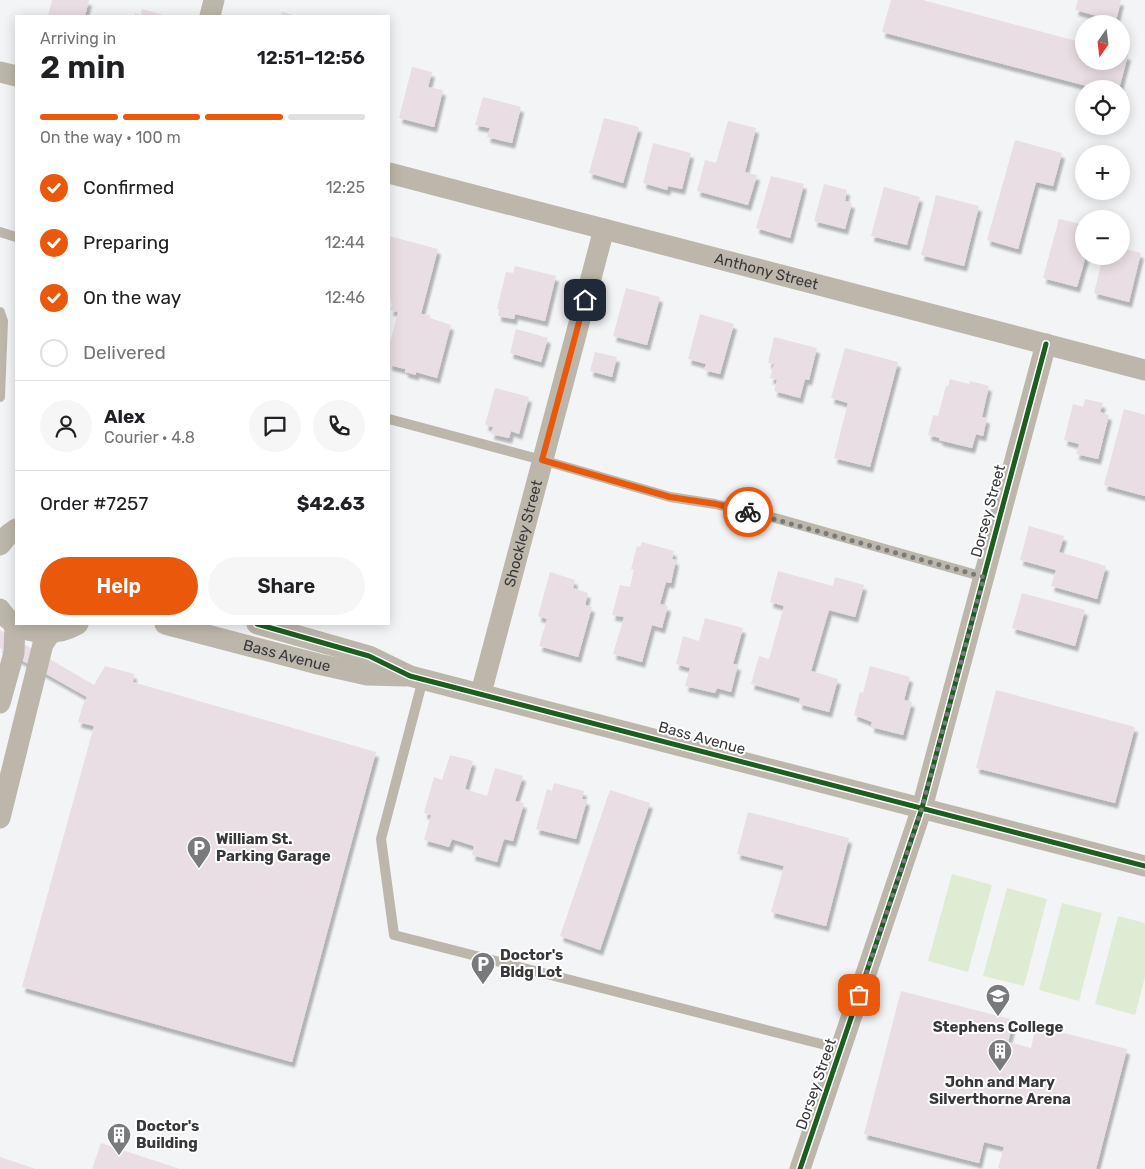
<!DOCTYPE html>
<meta charset="utf-8">
<style>
:root{--surface:#fff;--page:#f6f6f6;--text:#202124;--muted:#757577;--line:#e0e0e0;--accent:#ea580c}
body{margin:0;font-family:Rubik,sans-serif;background:var(--page);color:var(--text);height:100vh;display:flex;flex-direction:column;font-size:19px;white-space:nowrap}
*{box-sizing:border-box;margin:0}
p{font-size:16px;color:var(--muted)}
.icon{flex:none;width:28px;height:28px;fill:none;stroke:currentColor;stroke-width:2;stroke-linecap:round;stroke-linejoin:round}
.map{position:relative;flex:1;overflow:hidden}
.side{position:absolute;left:15px;top:15px;width:375px;height:610px;display:flex;flex-direction:column;background:var(--surface);border-radius:0px;box-shadow:0 2px 12px #0003}
.side>*{flex:none}
.needle{width:32px;rotate:194deg}
.tools{position:absolute;left:1075px;top:15px;display:grid;gap:10px}
.tools a{display:grid;place-items:center;width:55px;height:55px;border-radius:50%;background:var(--surface);box-shadow:0 2px 12px #0003;font-size:25px}
.pin{position:absolute;display:grid;place-items:center;width:42px;height:42px;color:#fff;margin:-21px;border-radius:10px;box-shadow:0 2px 8px #0006}
.courier{position:absolute;display:grid;place-items:center;width:50px;height:50px;margin:-25px;border:4px solid #ea580c;border-radius:50%;background:#fff;color:#222;box-shadow:0 1px 6px #0007}
.summary em{font-style:normal;font-weight:600}
.summary div{display:flex;flex-direction:column-reverse}
.summary{display:flex;align-items:center;justify-content:space-between;height:85px;padding:0 25px}
h1{font-size:32px;font-weight:600;line-height:38px}
.bar{display:grid;grid-template-columns:repeat(4,1fr);gap:8px 5px;align-content:center;height:60px;padding:0 25px}
.bar i{height:6px;border-radius:4px;background:var(--line)}
.bar .current{background:var(--accent)}
.bar p{grid-column:span 4}
.line{display:flex;align-items:center;gap:12px;padding:0 25px;border-top:1px solid var(--line)}
.line div{flex:1}
.round{display:grid;place-items:center;flex:none;width:52px;height:52px;border-radius:26px;background:var(--page)}
ol{padding:0 25px;list-style:none}
li{display:flex;align-items:center;gap:15px;height:55px}
li p{margin-inline-start:auto}
li .icon{padding:5px;border-radius:50%;background:var(--accent);color:#fff;stroke-width:4}
li:last-child{color:var(--muted)}
li i{width:28px;height:28px;border:2px solid var(--line);border-radius:50%}
.cta{display:flex;gap:10px;margin-top:auto;padding:10px 25px}
.cta a{flex:1;height:58px;border-radius:30px;background:var(--accent);color:#fff;font-size:20px;font-weight:600;line-height:58px;text-align:center}
.cta a+a{background:var(--page);color:var(--text)}
.map>svg:first-child{display:block}
.green{fill:#dfecd4}
.building{fill:#e8dee3;filter:url(#shadow)}
.lines{fill:none;stroke-linecap:round;stroke-linejoin:round}
.lane{stroke:#bdb7ab;stroke-width:10}
.street{stroke:#bdb7ab;stroke-width:21}
.cycleway-casing{stroke:#fff;stroke-width:8}
.cycleway{stroke:#1b5e20;stroke-width:5}
.done{stroke:#797a7c;stroke-width:5;stroke-dasharray:0 9}
.route{stroke:#ea580c;stroke-width:6}
.labels{text-anchor:middle;stroke-width:4;stroke-linejoin:round;paint-order:stroke}
.street-label{font-size:15px;fill:#38383a;stroke:#fff}
.poi-label{font-size:15px;font-weight:bold;fill:#38383a;stroke:#fff;text-anchor:start}
</style>
<div class="map">
<svg width="1145" height="1169" viewBox="0 0 1145 1169">
<defs>
<filter id="shadow"><feDropShadow dx="3" dy="5.5" stdDeviation="1" flood-color="#0004"/></filter>
</defs>
<rect width="100%" height="100%" fill="#f3f4f6"/>
<g class="green">
<polygon points="952,874 992,885 968,972 928,961"/>
<polygon points="1007,888 1047,899 1024,986 983,976"/>
<polygon points="1062,903 1102,913 1079,1001 1039,990"/>
<polygon points="1118,916 1145,923 1145,977 1135,1015 1095,1004"/>
</g>
<g class="building">
<polygon points="52,0 89,0 85,16 48,16"/>
<polygon points="891,0 923,0 1084,43 1084,61 1121,61 1121,53 1128,55 1119,89 1098,89 882,32"/>
<polygon points="1078,0 1121,0 1116,21 1075,10"/>
<polygon points="142,9 167,16 135,16 135,13 141,15"/>
<polygon points="282,12 297,16 281,16"/>
<polygon points="412,67 432,72 428,87 443,90 434,127 399,118"/>
<polygon points="483,97 521,107 512,143 487,137 490,128 475,125"/>
<polygon points="604,118 639,127 623,183 589,173"/>
<polygon points="728,121 756,128 745,172 757,175 748,205 697,191 705,160 716,163"/>
<polygon points="1015,140 1062,153 1053,186 1036,182 1018,249 987,240"/>
<polygon points="653,143 691,153 682,189 668,186 667,190 643,183"/>
<polygon points="771,176 804,184 790,238 756,228"/>
<polygon points="824,184 847,190 845,201 852,203 845,229 814,221"/>
<polygon points="884,187 920,197 907,245 871,236"/>
<polygon points="936,195 979,206 964,266 921,255"/>
<polygon points="1059,219 1084,225 1084,256 1086,256 1077,287 1043,278"/>
<polygon points="389,236 438,249 421,314 430,315 430,318 451,325 437,378 416,372 416,375 405,372 405,369 389,365 389,346 398,312 390,310 393,300 389,299"/>
<polygon points="1121,248 1141,253 1129,302 1094,293 1103,256 1121,256"/>
<polygon points="515,266 556,276 545,321 515,314 514,319 498,316 499,309 497,309 506,272 513,273"/>
<polygon points="626,288 660,297 647,345 613,336"/>
<polygon points="700,314 734,324 720,374 704,370 706,364 688,359"/>
<polygon points="516,329 548,338 541,362 510,353"/>
<polygon points="774,337 817,348 809,380 805,379 800,398 774,391 777,380 770,378 774,364 768,363"/>
<polygon points="845,348 898,362 870,467 834,458 848,403 831,398"/>
<polygon points="595,352 617,357 612,377 590,371"/>
<polygon points="950,379 969,384 970,381 989,386 982,417 987,418 983,436 976,434 972,448 939,440 940,438 928,435 933,415 938,416 946,386 948,386"/>
<polygon points="495,388 529,397 519,434 511,431 509,438 491,434 493,427 485,425"/>
<polygon points="1085,399 1103,403 1100,412 1109,415 1098,459 1076,454 1079,444 1064,440 1073,404 1083,407"/>
<polygon points="1124,409 1145,415 1145,496 1104,485"/>
<polygon points="1029,526 1064,536 1059,552 1106,566 1097,599 1051,586 1056,570 1020,560"/>
<polygon points="642,542 674,551 672,559 676,560 671,583 666,582 660,604 668,606 662,628 652,625 642,662 613,654 624,617 612,615 620,585 630,587 634,570 631,569 637,546 640,547"/>
<polygon points="778,571 833,586 835,577 864,585 855,617 829,610 811,671 838,679 829,712 799,704 800,698 751,684 759,656 769,659 784,606 770,602"/>
<polygon points="550,572 575,580 573,588 588,593 585,605 592,607 578,657 539,646 547,619 538,616"/>
<polygon points="1022,593 1085,610 1075,646 1012,628"/>
<polygon points="705,618 743,628 733,664 738,665 731,692 717,688 715,693 685,686 690,668 676,664 683,636 699,641"/>
<polygon points="0,630 94,685 105,666 134,674 133,682 376,752 292,1062 22,987 94,726 78,722 83,705 87,697 0,648"/>
<polygon points="870,666 910,677 904,700 912,702 903,735 871,727 872,722 854,715 860,692 863,693"/>
<polygon points="996,690 1135,727 1115,803 976,768"/>
<polygon points="450,755 473,761 465,789 487,796 495,768 523,776 515,801 524,803 513,841 504,839 497,862 472,855 474,846 452,839 449,847 424,840 431,815 424,813 434,777 442,780"/>
<polygon points="554,783 584,791 582,799 587,800 576,839 536,829 547,789 552,791"/>
<polygon points="610,790 650,803 600,950 560,936"/>
<polygon points="748,812 849,838 826,926 771,912 784,866 737,854"/>
<polygon points="901,991 1014,1020 1008,1042 1031,1048 1036,1026 1127,1049 1096,1169 1001,1169 998,1168 1004,1147 984,1142 979,1163 864,1134"/>
<polygon points="101,1143 180,1169 92,1169"/>
<polygon points="0,1157 36,1169 0,1169"/>
</g>
<g class="lines">
<g class="lane">
<polyline points="0,232 16,237"/>
<polyline points="0,312 3,321 0,397"/>
<polyline points="389,419 542,460 670,497 715,504 775,518 984,577"/>
<polyline points="423,679 381,839 394,935 841,1049"/>
</g>
<g class="street">
<polyline points="210,16 214,0"/>
<polyline points="0,72 16,76"/>
<path id="s1" d="M 389,173 L 1145,370"/>
<polyline points="0,545 9,534 16,529"/>
<path d="M 0,609 C 17,636 53,638 78,624"/>
<path id="s2" d="M 165,624 L 318,664 L 367,675 L 405,676"/>
<polyline points="257,624 369,656 410,676 1145,866"/>
<path id="s3" d="M 481,693 L 604,229"/>
<polyline points="0,703 14,653 15,624"/>
<polyline points="0,818 43,644 50,634"/>
<polyline points="800,1169 922,808 1046,344"/>
</g>
<defs>
<g id="cycleway">
<polyline points="257,624 369,656 410,676 1145,866"/>
<polyline points="800,1169 922,808 1046,344"/>
</g>
</defs>
<use href="#cycleway" class="cycleway-casing"/>
<use href="#cycleway" class="cycleway"/>
</g>
<g class="lines">
<polyline class="done" points="748,512 984,577 922,808 859,995"/>
<polyline class="route" points="585,300 542,460 670,497 716,504 748,512"/>
</g>
<defs>
<symbol id="parking-pin" viewBox="-11 -11 22 30"><path d="M0 17L-7.5 6A9.5 9.5 0 1 1 7.5 6Z" fill="#797a7c" stroke="#fff"/><path d="M-3.5-5.5H1a3.5 3.5 0 0 1 0 7H-1V5.5H-3.5ZM-1-3.4V-.6H.8a1.4 1.4 0 0 0 0-2.8Z" fill="#fff"/></symbol>
<symbol id="university-pin" viewBox="-11 -11 22 30"><path d="M0 17L-7.5 6A9.5 9.5 0 1 1 7.5 6Z" fill="#797a7c" stroke="#fff"/><path d="M0-5L7-2L0 1L-7-2ZM-4 1L0 2.5L4 1V4Q0 6-4 4Z" fill="#fff"/></symbol>
<symbol id="building-pin" viewBox="-11 -11 22 30"><path d="M0 17L-7.5 6A9.5 9.5 0 1 1 7.5 6Z" fill="#797a7c" stroke="#fff"/><path d="M-4-6H4V6H1V3H-1V6H-4ZM-2.5-4.3h1.7v1.8h-1.7ZM.8-4.3h1.7v1.8H.8ZM-2.5-1h1.7V.8h-1.7ZM.8-1h1.7V.8H.8Z" fill="#fff"/></symbol>
</defs>
<g fill-rule="evenodd">
<use href="#parking-pin" x="185" y="834" width="28" height="38"/>
<use href="#parking-pin" x="469" y="950" width="28" height="38"/>
<use href="#university-pin" x="984" y="982" width="28" height="38"/>
<use href="#building-pin" x="986" y="1037" width="28" height="38"/>
<use href="#building-pin" x="105" y="1121" width="28" height="38"/>
</g>
<g class="labels">
<g class="street-label">
<text dy="5" stroke="none"><textPath href="#s1" startOffset="390">Anthony Street</textPath></text>
<text transform="translate(988 511) rotate(-75)" y="5">Dorsey Street</text>
<text dy="5" stroke="none"><textPath href="#s3" startOffset="165">Shockley Street</textPath></text>
<text dy="5" stroke="none"><textPath href="#s2" startOffset="126">Bass Avenue</textPath></text>
<text transform="translate(702 738) rotate(15)" y="5">Bass Avenue</text>
<text transform="translate(816 1084) rotate(-71)" y="5">Dorsey Street</text>
</g>
<g class="poi-label">
<text x="216" y="844">William St.<tspan x="216" dy="17">Parking Garage</tspan></text>
<text x="500" y="960">Doctor's<tspan x="500" dy="17">Bldg Lot</tspan></text>
<text x="998" y="1032" text-anchor="middle">Stephens College</text>
<text x="1000" y="1087" text-anchor="middle">John and Mary<tspan x="1000" dy="17">Silverthorne Arena</tspan></text>
<text x="136" y="1131">Doctor's<tspan x="136" dy="17">Building</tspan></text>
</g>
</g>
</svg>
<div class="tools">
<a><svg class="needle" viewBox="-14 -14 28 28"><path d="M0-13l5 13h-10z" fill="#e53935"/><path d="M0 13l5-13h-10z" fill="#757577"/></svg></a>
<a><svg class="icon" aria-label="locate" viewBox="0 0 24 24"><circle cx="12" cy="12" r="6"/><path d="M12 2v4M12 18v4M2 12h4M18 12h4"/></svg></a>
<a>+</a>
<a>−</a>
</div>
<div class="pin" style="left:859px;top:995px;background:#ea580c"><svg class="icon" aria-label="bag" viewBox="0 0 24 24"><path d="M5 8h14l-1 12H6zM9 8a3 3 0 0 1 6 0"/></svg></div>
<div class="pin" style="left:585px;top:300px;background:#1f2937"><svg class="icon" aria-label="home" viewBox="0 0 24 24"><path d="M3 11l9-7 9 7M6 9v11h12V9"/></svg></div>
<div class="courier" style="left:748px;top:512px"><svg class="icon" aria-label="bike" viewBox="0 0 24 24"><circle cx="6" cy="16" r="4"/><circle cx="18" cy="16" r="4"/><path d="M6 16l4-8h5l3 8M10 8l3 8H6M13 5h3"/></svg></div>
<section class="side">
<div class="summary"><div><h1>2 min</h1><p>Arriving in</p></div><em>12:51–12:56</em></div>
<div class="bar"><i class="current"></i><i class="current"></i><i class="current"></i><i></i><p>On the way · 100 m</p></div>
<ol>
<li><svg class="icon" aria-label="check" viewBox="0 0 24 24"><path d="M5 12l5 5 9-10"/></svg>Confirmed<p>12:25</p></li>
<li><svg class="icon" aria-label="check" viewBox="0 0 24 24"><path d="M5 12l5 5 9-10"/></svg>Preparing<p>12:44</p></li>
<li><svg class="icon" aria-label="check" viewBox="0 0 24 24"><path d="M5 12l5 5 9-10"/></svg>On the way<p>12:46</p></li>
<li><i></i>Delivered</li>
</ol>
<div class="line" style="height:90px"><a class="round"><svg class="icon" aria-label="person" viewBox="0 0 24 24"><circle cx="12" cy="8" r="4"/><path d="M4 21q1-7 8-7t8 7"/></svg></a><div><b>Alex</b><p>Courier · 4.8</p></div><a class="round"><svg class="icon" aria-label="chat" viewBox="0 0 24 24"><path d="M4 5h16v11H9l-5 4z"/></svg></a><a class="round"><svg class="icon" aria-label="phone" viewBox="0 0 24 24"><path d="M5 4h4l2 5-3 2q2 4 5 5l2-3 5 2v4C11 20 4 13 5 4z"/></svg></a></div>
<div class="line" style="height:65px"><div>Order #7257</div><b>$42.63</b></div>
<div class="cta"><a>Help</a><a>Share</a></div>
</section>
</div>
